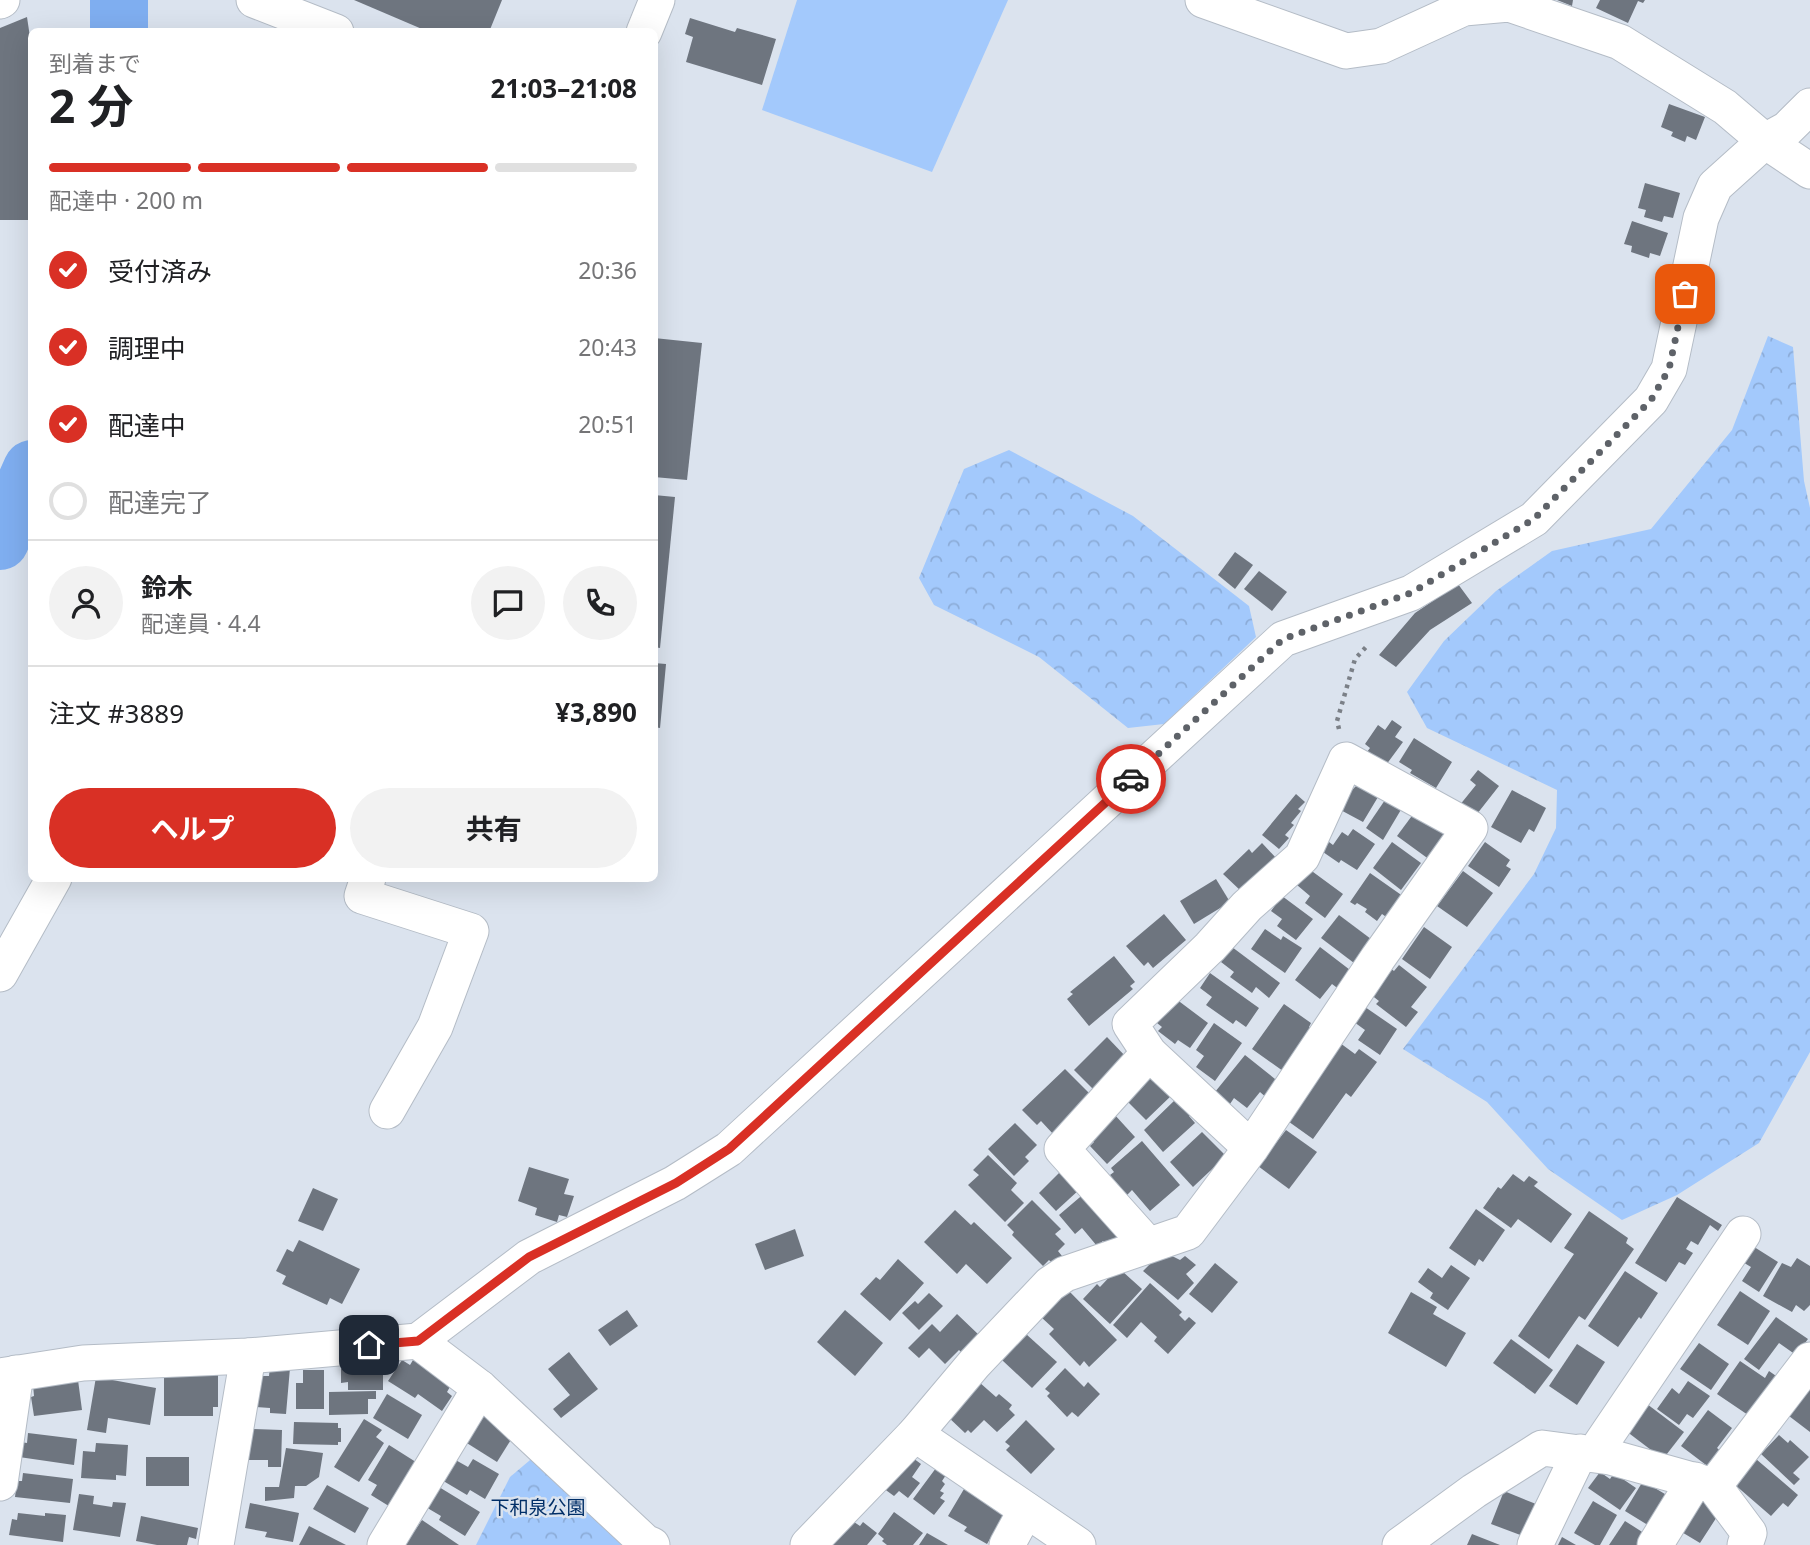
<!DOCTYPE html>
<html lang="ja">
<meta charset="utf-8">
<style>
:root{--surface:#fff;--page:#f2f2f2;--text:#202124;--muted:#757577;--line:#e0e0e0;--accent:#d93025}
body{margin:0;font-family:"Noto Sans","Noto Sans JP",sans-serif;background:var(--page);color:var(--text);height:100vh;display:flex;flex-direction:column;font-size:26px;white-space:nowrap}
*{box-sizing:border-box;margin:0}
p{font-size:23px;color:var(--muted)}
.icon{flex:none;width:38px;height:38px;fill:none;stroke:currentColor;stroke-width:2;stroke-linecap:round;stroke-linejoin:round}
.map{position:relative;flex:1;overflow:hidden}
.details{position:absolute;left:28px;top:28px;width:630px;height:854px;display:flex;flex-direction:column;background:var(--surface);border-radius:10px;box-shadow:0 7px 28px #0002}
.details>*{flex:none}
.pin{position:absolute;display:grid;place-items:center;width:60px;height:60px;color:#fff;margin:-30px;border-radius:14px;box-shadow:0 4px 10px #0006}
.courier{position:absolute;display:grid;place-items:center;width:70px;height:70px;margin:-35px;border:5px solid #d93025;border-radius:50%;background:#fff;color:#222;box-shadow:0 2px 9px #0007}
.overview em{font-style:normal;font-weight:700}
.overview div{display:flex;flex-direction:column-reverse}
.overview{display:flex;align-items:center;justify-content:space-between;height:119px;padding:0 21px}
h1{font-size:46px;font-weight:700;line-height:52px}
.bar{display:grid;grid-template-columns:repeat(4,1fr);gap:10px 7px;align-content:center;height:84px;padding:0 21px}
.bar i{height:9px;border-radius:5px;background:var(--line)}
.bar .active{background:var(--accent)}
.bar p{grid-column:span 4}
.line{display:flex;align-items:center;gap:18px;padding:0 21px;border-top:2px solid var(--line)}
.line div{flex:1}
.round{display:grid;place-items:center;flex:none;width:74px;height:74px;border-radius:37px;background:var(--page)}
ol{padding:0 21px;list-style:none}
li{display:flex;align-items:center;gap:21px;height:77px}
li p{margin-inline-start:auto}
li .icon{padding:7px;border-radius:50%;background:var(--accent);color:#fff;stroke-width:4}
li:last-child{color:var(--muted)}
li i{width:38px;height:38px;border:4px solid var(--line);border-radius:50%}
.button{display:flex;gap:14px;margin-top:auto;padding:14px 21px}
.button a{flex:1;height:80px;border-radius:42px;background:var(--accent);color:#fff;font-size:28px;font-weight:700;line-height:80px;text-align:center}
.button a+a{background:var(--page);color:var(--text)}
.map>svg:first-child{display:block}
.forest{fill:url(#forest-crowns)}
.garden{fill:#a3c9fc}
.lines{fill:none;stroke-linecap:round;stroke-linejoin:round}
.river{stroke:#7faef0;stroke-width:58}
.building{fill:#6e757f}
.minor-casing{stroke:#b4bcc6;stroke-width:37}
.path{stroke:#7b8087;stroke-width:4.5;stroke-dasharray:3.5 5;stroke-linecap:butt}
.minor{stroke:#fff;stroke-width:35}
.done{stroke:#5e6268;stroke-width:7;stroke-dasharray:0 12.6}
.route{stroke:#d93025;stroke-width:9}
.labels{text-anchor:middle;stroke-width:5;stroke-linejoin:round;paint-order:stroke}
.park-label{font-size:19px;fill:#002e67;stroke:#dbe3ee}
</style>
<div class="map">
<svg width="1810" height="1545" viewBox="0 0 1810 1545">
<defs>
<pattern id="forest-crowns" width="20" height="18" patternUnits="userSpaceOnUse" patternTransform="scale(1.75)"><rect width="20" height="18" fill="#a3c9fc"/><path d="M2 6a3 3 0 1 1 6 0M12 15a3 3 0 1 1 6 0" fill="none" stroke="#8cacd8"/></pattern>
</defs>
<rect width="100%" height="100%" fill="#dbe3ee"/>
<g class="forest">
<polygon points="1768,336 1793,347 1804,481 1810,508 1810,1052 1759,1143 1677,1195 1622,1220 1548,1169 1487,1102 1403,1049 1534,874 1556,828 1557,790 1427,728 1407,692 1444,641 1496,591 1552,551 1651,529 1732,430"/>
<polygon points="1009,450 1133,516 1249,606 1256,637 1164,724 1128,728 1039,657 934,605 919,578 964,469"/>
<polygon points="536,1455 643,1545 476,1545 510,1477"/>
</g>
<polygon class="garden" points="797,0 1008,0 932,172 762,110"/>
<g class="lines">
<g class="river">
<polyline points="119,32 119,0"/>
<polyline points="0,541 32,469"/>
</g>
</g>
<g class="building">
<polygon points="354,0 502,0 489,32 429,32"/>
<polygon points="1557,0 1573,0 1572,6"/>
<polygon points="1600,0 1645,0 1643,3 1638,1 1628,23 1596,8"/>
<polygon points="27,17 32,51 32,220 0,220 0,28"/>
<polygon points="690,18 735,32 737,28 776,39 762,85 686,62 693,37 685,34"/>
<polygon points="1669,104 1705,117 1696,140 1687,136 1685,142 1671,136 1673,132 1661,127"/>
<polygon points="1645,183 1680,193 1673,218 1664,216 1662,222 1644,217 1646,210 1638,208"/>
<polygon points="1632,221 1668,233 1660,256 1650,253 1649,258 1631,252 1632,246 1624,244"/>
<polygon points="654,338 702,343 687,480 654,477"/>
<polygon points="654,495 675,497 660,648 654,647"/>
<polygon points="1235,552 1253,565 1235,589 1218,575"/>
<polygon points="1259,571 1287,592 1272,611 1244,589"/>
<polygon points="1458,584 1472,603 1430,630 1396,667 1379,655 1415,613"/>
<polygon points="654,663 666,664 660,728 654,727"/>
<polygon points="1392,720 1402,727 1395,737 1403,742 1386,765 1367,752 1370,748 1365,744 1378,725 1385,730"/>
<polygon points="1414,738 1452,762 1436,788 1410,773 1412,770 1399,762"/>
<polygon points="1478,770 1499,786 1477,814 1459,806 1476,785 1470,780"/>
<polygon points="1361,781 1381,792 1363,822 1335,807 1347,789 1352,790"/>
<polygon points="1512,790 1546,808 1534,832 1529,829 1521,843 1491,827"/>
<polygon points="1296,794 1305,802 1298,809 1301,811 1291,823 1294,825 1285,835 1289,838 1279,849 1262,835"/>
<polygon points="1385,800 1402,808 1383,840 1366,828"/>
<polygon points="1414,813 1447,836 1430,860 1397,836"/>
<polygon points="1353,829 1375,844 1357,870 1341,860 1339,863 1323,852 1329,842 1333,845 1342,832 1348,836"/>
<polygon points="1392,842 1421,863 1401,890 1373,868"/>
<polygon points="1485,842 1510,860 1506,866 1511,869 1499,887 1468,866"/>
<polygon points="1262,843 1277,859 1242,892 1223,874 1249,849 1252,853"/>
<polygon points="1309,869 1343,894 1325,918 1305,903 1310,896 1297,885"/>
<polygon points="1463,871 1493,893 1467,927 1437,906"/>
<polygon points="1370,873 1407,899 1392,921 1382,914 1377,921 1365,912 1367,909 1357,903 1355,905 1350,902"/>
<polygon points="1216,879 1230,902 1194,924 1180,901"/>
<polygon points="1282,896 1313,919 1296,940 1277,926 1282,919 1271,911"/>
<polygon points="1164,914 1186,940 1153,968 1148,962 1144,966 1126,946"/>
<polygon points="1339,915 1371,939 1354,963 1321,938"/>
<polygon points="1424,927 1452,947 1430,979 1402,959"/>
<polygon points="1265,929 1281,940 1283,936 1302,948 1285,973 1251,949"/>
<polygon points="1232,947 1280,983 1269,998 1256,987 1252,993 1230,977 1234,972 1221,962"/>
<polygon points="1320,947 1354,973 1340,990 1332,984 1320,999 1295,980"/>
<polygon points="1114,956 1135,982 1130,986 1133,989 1089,1026 1067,999 1073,994 1070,992"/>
<polygon points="1399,965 1427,987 1411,1007 1418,1012 1406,1027 1376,1004 1379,1001 1370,994 1390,968 1394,971"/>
<polygon points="1210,973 1259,1008 1246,1027 1236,1020 1233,1024 1206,1005 1212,997 1200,988"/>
<polygon points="1176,999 1208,1023 1190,1048 1178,1040 1175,1044 1158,1031 1162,1027 1157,1023"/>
<polygon points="1284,1004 1311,1023 1309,1027 1313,1030 1283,1071 1252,1049"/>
<polygon points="1365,1007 1397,1029 1380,1055 1358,1040 1365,1030 1354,1022"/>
<polygon points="1214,1023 1242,1043 1215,1081 1196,1067 1204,1056 1196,1050"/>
<polygon points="1107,1037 1127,1058 1094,1090 1074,1070"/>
<polygon points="1340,1043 1355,1054 1359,1049 1377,1062 1351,1097 1346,1093 1313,1139 1285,1119"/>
<polygon points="1245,1055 1280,1083 1268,1099 1260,1092 1247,1108 1234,1098 1230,1104 1215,1092"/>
<polygon points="1065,1069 1093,1097 1054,1135 1041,1121 1037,1125 1022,1110"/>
<polygon points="1149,1077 1155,1083 1159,1079 1173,1094 1146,1120 1126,1100"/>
<polygon points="1175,1100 1182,1108 1188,1103 1195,1111 1189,1116 1195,1123 1163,1152 1144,1130"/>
<polygon points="1114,1114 1135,1137 1107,1164 1090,1146 1094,1142 1090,1138"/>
<polygon points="1015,1123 1037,1145 1025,1157 1029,1161 1014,1176 988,1149"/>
<polygon points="1286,1130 1317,1152 1289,1189 1258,1166"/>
<polygon points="1202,1132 1226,1156 1193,1187 1170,1162"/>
<polygon points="1142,1141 1180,1185 1150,1211 1132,1190 1127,1195 1110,1175 1114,1172 1111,1168"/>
<polygon points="988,1155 1017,1183 1011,1190 1024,1203 1005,1222 968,1185 979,1175 973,1170"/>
<polygon points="529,1167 569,1179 564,1194 574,1196 567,1217 559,1215 557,1222 535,1215 537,1208 518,1201"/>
<polygon points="1062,1170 1080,1189 1056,1211 1039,1193"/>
<polygon points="1513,1174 1524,1182 1529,1176 1538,1182 1534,1186 1572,1214 1551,1243 1518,1219 1511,1228 1483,1208 1498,1187 1501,1189"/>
<polygon points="313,1188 338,1199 323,1231 298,1221"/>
<polygon points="1086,1192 1122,1234 1108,1246 1103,1241 1097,1246 1082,1228 1075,1234 1059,1215"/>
<polygon points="1677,1197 1722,1225 1718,1231 1710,1225 1698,1245 1691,1241 1686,1249 1693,1253 1685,1265 1679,1262 1666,1282 1635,1263"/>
<polygon points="1032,1200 1061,1229 1055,1234 1065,1244 1058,1251 1062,1256 1053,1264 1049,1260 1043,1266 1012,1235 1014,1232 1007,1225"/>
<polygon points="1476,1209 1505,1230 1483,1262 1479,1259 1475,1266 1449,1248"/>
<polygon points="955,1210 971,1225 974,1222 1012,1258 987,1284 966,1264 957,1274 924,1242"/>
<polygon points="1589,1211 1628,1238 1626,1243 1634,1249 1585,1320 1579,1316 1549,1359 1518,1336 1574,1254 1564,1248"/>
<polygon points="795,1229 804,1256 765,1270 755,1244"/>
<polygon points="299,1240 360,1269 342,1304 330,1298 327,1305 282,1284 286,1276 276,1271 287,1249 293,1252"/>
<polygon points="1751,1245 1778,1262 1759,1292 1742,1281 1751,1267 1741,1261"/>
<polygon points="1172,1256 1180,1260 1185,1256 1196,1265 1186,1274 1194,1283 1178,1300 1143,1271 1153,1261"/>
<polygon points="1797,1258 1810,1266 1810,1305 1804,1311 1796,1305 1792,1312 1763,1296 1782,1263 1791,1267"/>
<polygon points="898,1259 924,1283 890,1321 860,1294 876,1277 880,1280"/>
<polygon points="1215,1263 1238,1282 1212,1313 1189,1294"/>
<polygon points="1451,1265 1470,1278 1448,1310 1430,1298 1433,1293 1418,1282 1428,1268 1442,1278"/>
<polygon points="1115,1271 1122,1271 1142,1289 1110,1324 1083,1299 1097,1284 1100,1287"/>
<polygon points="1625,1271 1658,1293 1641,1319 1639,1317 1618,1347 1588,1326"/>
<polygon points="1150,1283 1182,1312 1179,1315 1185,1321 1189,1317 1196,1323 1168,1354 1154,1341 1157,1337 1141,1322 1127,1338 1113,1325"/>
<polygon points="1068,1290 1117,1340 1089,1367 1084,1361 1080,1366 1049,1334 1054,1329 1041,1317"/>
<polygon points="1740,1291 1770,1311 1748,1345 1717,1325"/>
<polygon points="1411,1292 1437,1307 1433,1314 1466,1333 1446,1367 1388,1333"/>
<polygon points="929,1293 943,1306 919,1330 902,1313 915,1301 918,1304"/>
<polygon points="627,1310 638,1326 610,1346 598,1330"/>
<polygon points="845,1310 883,1343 855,1376 817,1342"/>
<polygon points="957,1314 979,1335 962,1353 959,1350 945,1364 929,1348 919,1358 908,1348 932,1324 940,1332"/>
<polygon points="1776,1317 1808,1339 1796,1355 1779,1343 1759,1370 1744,1359"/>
<polygon points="1026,1334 1057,1362 1032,1388 1002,1360"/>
<polygon points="1511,1339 1553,1370 1535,1394 1493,1363"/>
<polygon points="1699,1343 1729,1364 1711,1390 1680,1369"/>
<polygon points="1577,1344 1605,1362 1577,1405 1549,1386"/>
<polygon points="569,1352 598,1389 561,1418 553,1409 570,1395 548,1369"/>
<polygon points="402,1360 410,1365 413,1360 451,1385 447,1392 452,1396 442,1411 418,1394 415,1398 388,1381"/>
<polygon points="1740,1361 1765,1378 1769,1371 1779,1378 1751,1417 1717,1394"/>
<polygon points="270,1366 290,1368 286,1414 270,1413 270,1408 256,1407 259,1376 269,1376"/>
<polygon points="1065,1368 1084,1387 1088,1382 1100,1394 1078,1417 1072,1412 1067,1417 1047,1396 1050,1393 1045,1389"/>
<polygon points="341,1369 383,1369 383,1390 348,1390 348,1382 341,1383"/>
<polygon points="303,1370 324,1370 324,1409 296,1409 296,1383 303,1383"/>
<polygon points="164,1371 218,1374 218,1407 213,1407 213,1416 164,1416"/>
<polygon points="96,1377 156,1388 150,1425 108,1418 106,1433 87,1430"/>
<polygon points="78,1380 82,1410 34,1416 31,1397 34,1396 33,1385"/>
<polygon points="1688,1381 1710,1396 1693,1418 1687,1414 1679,1425 1657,1409 1672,1388 1679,1394"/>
<polygon points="979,1382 996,1397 999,1394 1012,1405 1009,1409 1015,1415 997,1432 984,1420 971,1433 968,1430 965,1433 946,1415"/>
<polygon points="1810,1388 1810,1432 1789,1416"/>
<polygon points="376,1391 376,1399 368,1399 368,1414 329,1415 329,1392"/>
<polygon points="387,1394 422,1415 408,1439 373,1418"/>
<polygon points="1647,1404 1684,1432 1663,1459 1626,1431"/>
<polygon points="1708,1410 1732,1428 1717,1448 1722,1452 1710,1468 1681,1446"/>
<polygon points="478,1412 514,1435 497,1462 462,1440"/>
<polygon points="364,1419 382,1430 376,1437 384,1443 359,1482 334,1467"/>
<polygon points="1026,1420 1055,1449 1031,1474 1006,1450 1010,1446 1005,1442"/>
<polygon points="294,1422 338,1423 338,1428 341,1428 341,1442 338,1442 338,1445 293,1444"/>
<polygon points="253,1429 282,1430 281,1467 268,1467 268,1460 249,1460 249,1433 253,1433"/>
<polygon points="28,1433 77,1439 74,1465 19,1457 21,1442 27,1443"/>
<polygon points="1779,1435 1788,1443 1790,1440 1809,1457 1793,1473 1800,1479 1794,1485 1761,1454"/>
<polygon points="96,1443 128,1445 126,1476 116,1475 116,1480 81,1478 83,1451 95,1452"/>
<polygon points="389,1445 419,1464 392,1508 371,1495 377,1485 368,1480"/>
<polygon points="286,1448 323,1453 319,1477 306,1486 295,1486 294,1498 265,1501 265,1487 279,1487"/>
<polygon points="909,1455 921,1464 912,1477 920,1483 908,1498 899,1491 894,1496 883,1488"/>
<rect x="146" y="1457" width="43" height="29"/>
<polygon points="452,1458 468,1467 473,1459 499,1474 485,1499 470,1490 467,1495 440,1479"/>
<polygon points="1756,1459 1798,1495 1788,1507 1783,1503 1771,1516 1734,1484"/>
<polygon points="936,1468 946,1475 942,1481 945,1484 940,1491 944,1493 940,1498 945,1501 934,1515 913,1499"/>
<polygon points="1600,1472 1610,1479 1614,1473 1636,1488 1620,1510 1588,1488"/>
<polygon points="23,1473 73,1479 70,1503 15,1497 17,1481 22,1481"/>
<polygon points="1643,1481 1670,1497 1651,1527 1625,1511"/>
<polygon points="327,1485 369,1508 355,1533 313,1509"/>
<polygon points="439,1487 480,1512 465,1536 439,1520 441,1516 424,1506"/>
<polygon points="964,1489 1005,1514 987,1544 964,1531 967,1527 948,1516"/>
<polygon points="1504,1491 1536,1504 1523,1536 1491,1524"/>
<polygon points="79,1494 94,1496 93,1504 112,1507 113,1502 126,1503 120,1537 73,1530"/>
<polygon points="1704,1499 1722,1509 1700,1543 1680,1531 1695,1505 1699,1507"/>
<polygon points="1593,1501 1617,1515 1600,1545 1595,1545 1574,1533"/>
<polygon points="250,1503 299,1513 293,1542 265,1537 267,1532 245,1528"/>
<polygon points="894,1512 923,1533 913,1545 887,1545 882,1541 884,1539 878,1534"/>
<polygon points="18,1513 45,1516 45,1513 66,1515 63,1542 9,1535 12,1519 17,1520"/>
<polygon points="141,1516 198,1528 196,1539 189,1537 187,1545 157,1545 136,1541"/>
<polygon points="422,1520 459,1545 405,1545"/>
<polygon points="851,1520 860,1526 863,1522 877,1533 867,1545 831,1545"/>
<polygon points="1625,1521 1647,1535 1641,1545 1609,1545"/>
<polygon points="309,1526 346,1545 299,1545"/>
<polygon points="927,1533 948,1545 919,1545"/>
<polygon points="1472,1534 1500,1545 1467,1545"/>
<polygon points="1562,1537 1576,1545 1558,1545"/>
</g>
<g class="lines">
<defs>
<g id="minor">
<polyline points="254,0 336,32"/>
<polyline points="1203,0 1346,51 1381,46 1464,8 1509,4 1620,42 1725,107 1765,141 1810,171"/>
<polyline points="0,1 2,0"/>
<polyline points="644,32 657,0"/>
<polyline points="368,878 362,896 471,931 435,1027 387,1111"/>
<polyline points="0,974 54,878"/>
<polyline points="1148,1245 1062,1149 1149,1053"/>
<polyline points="418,1341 480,1388 645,1542 652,1545"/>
<polyline points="0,1376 83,1363 248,1356 418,1341 529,1257 675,1183 729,1149 1283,639 1411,593 1534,519 1651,400 1669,369 1701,218 1715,186 1765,141 1787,129 1810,106"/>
<polyline points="915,1434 1078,1545"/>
<polyline points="1594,1454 1743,1234"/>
<polyline points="0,1483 16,1373"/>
<polyline points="1714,1486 1810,1360"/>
<polyline points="216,1545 248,1356"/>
<polyline points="385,1545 480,1388"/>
<polyline points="808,1545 915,1434 974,1364 1050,1284 1065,1274 1188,1232 1251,1148 1378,958 1470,828 1346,760 1302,857 1247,906 1210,947 1130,1024 1149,1053 1251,1148"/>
<polyline points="1007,1545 1026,1510"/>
<polyline points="1400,1545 1474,1491 1542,1448 1610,1457 1714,1486 1749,1533 1745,1545"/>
<polyline points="1535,1545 1580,1452"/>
<polyline points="1655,1545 1695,1480"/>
</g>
</defs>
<use href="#minor" class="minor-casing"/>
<polyline class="path" points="1339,729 1337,721 1355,659 1366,647"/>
<use href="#minor" class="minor"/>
</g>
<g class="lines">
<polyline class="done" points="1131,779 1283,639 1411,593 1534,519 1651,400 1669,369 1685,294"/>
<polyline class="route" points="369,1345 418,1341 529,1257 676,1183 729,1149 1131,779"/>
</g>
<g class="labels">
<g class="park-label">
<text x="538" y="1514">下和泉公園</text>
</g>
</g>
</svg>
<div class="pin" style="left:1685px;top:294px;background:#ea580c"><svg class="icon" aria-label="bag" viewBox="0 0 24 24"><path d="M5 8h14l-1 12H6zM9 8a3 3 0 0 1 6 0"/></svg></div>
<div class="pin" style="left:369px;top:1345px;background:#1f2937"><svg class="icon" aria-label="home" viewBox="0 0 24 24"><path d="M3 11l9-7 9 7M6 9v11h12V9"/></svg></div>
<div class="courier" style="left:1131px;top:779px"><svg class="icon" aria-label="car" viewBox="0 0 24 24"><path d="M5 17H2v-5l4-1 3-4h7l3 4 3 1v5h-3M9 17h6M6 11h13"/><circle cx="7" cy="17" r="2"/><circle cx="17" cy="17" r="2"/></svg></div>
<section class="details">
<div class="overview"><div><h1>2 分</h1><p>到着まで</p></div><em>21:03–21:08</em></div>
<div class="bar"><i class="active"></i><i class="active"></i><i class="active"></i><i></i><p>配達中 · 200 m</p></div>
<ol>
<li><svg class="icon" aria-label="check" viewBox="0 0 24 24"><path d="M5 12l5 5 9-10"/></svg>受付済み<p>20:36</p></li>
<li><svg class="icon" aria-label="check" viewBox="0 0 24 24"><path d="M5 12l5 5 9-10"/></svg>調理中<p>20:43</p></li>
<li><svg class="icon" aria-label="check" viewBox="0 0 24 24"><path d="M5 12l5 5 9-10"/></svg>配達中<p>20:51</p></li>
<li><i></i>配達完了</li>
</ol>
<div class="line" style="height:126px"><a class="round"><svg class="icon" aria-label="person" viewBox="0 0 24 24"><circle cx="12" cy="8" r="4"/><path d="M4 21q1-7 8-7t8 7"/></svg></a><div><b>鈴木</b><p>配達員 · 4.4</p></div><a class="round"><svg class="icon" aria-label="chat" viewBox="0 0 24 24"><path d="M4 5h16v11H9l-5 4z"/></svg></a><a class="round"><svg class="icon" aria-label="phone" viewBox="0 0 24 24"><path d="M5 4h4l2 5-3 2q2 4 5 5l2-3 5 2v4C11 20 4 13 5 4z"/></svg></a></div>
<div class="line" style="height:91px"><div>注文 #3889</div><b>¥3,890</b></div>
<div class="button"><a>ヘルプ</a><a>共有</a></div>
</section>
</div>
